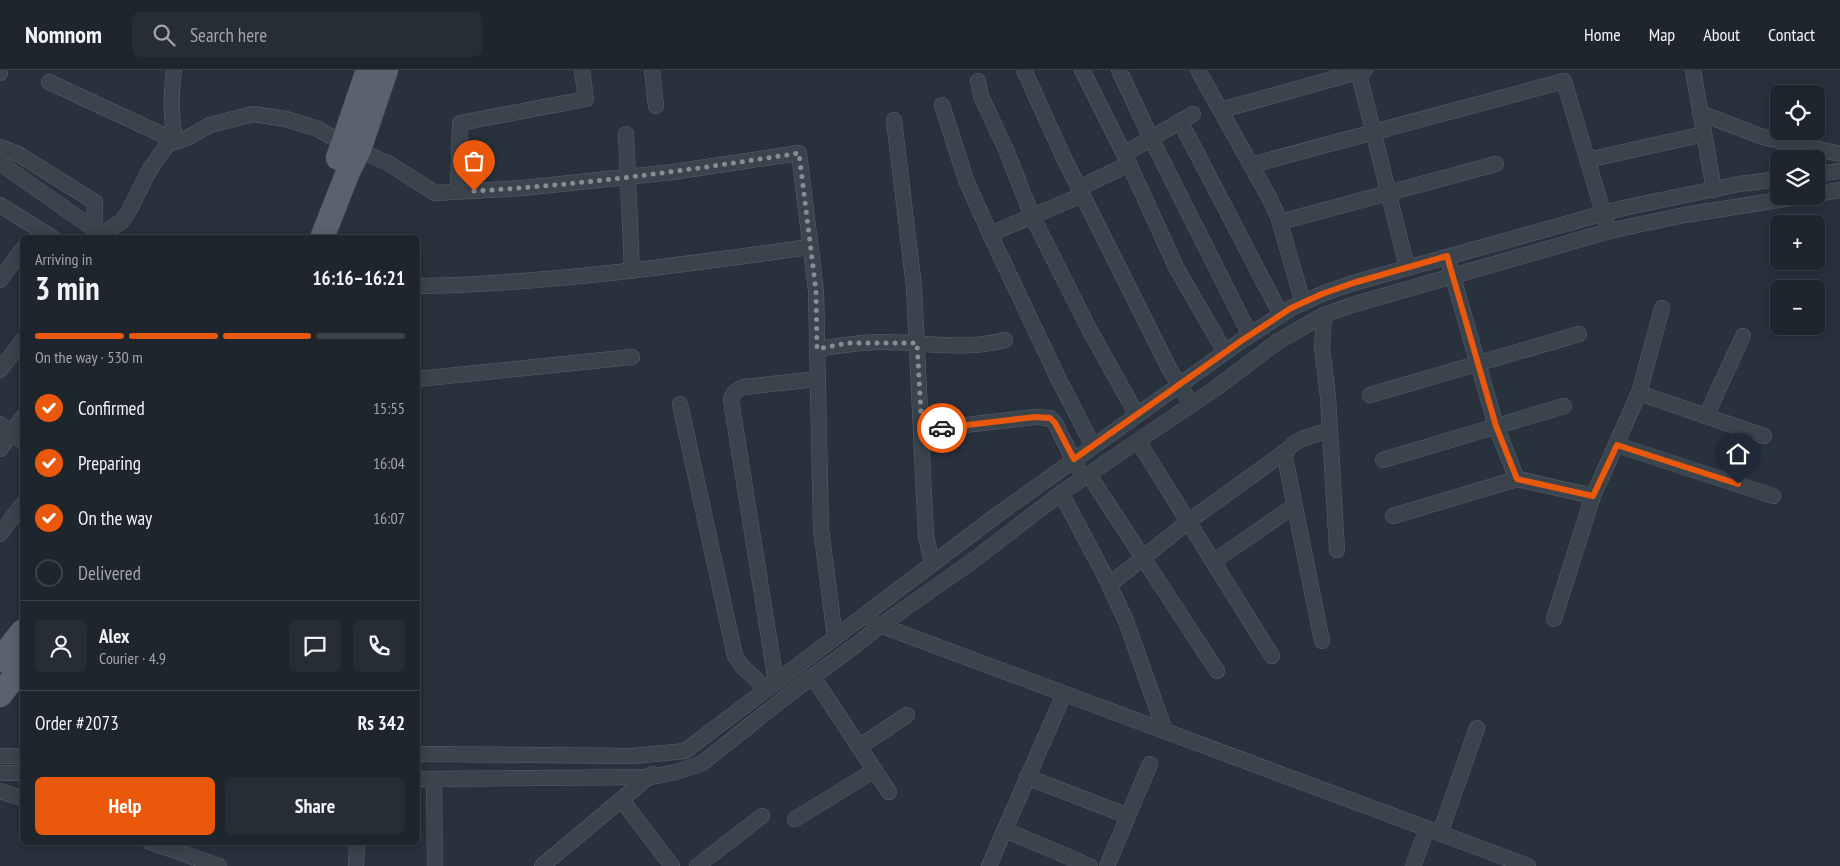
<!DOCTYPE html>
<meta charset="utf-8">
<style>
:root{--surface:#1e252d;--page:#262d35;--text:#f1f3f6;--muted:#a1a5aa;--line:#3c4249;--accent:#ea580c}
body{margin:0;font-family:"PT Sans Narrow",sans-serif;background:var(--page);color:var(--text);height:100vh;display:flex;flex-direction:column;font-size:19px;white-space:nowrap}
*{box-sizing:border-box;margin:0}
p{font-size:16px;color:var(--muted)}
.icon{flex:none;width:28px;height:28px;fill:none;stroke:currentColor;stroke-width:2;stroke-linecap:round;stroke-linejoin:round}
.map{position:relative;flex:1;overflow:hidden}
.sheet{position:absolute;left:20px;top:165px;width:400px;height:610px;display:flex;flex-direction:column;background:var(--surface);border-radius:8px;box-shadow:0 2px 12px #0003,0 0 0 1px var(--line)}
.sheet>*{flex:none}
.controls{position:absolute;left:1770px;top:15px;display:grid;gap:10px}
.controls a{display:grid;place-items:center;width:55px;height:55px;border-radius:8px;background:var(--surface);box-shadow:0 2px 12px #0003,0 0 0 1px var(--line);font-size:25px}
.pin{position:absolute;display:grid;place-items:center;width:42px;height:42px;color:#fff;margin:-51px -21px;border-radius:50% 50% 50% 0;rotate:-45deg;box-shadow:0 0 5px #0007}
.pin .icon{rotate:45deg}
.courier{position:absolute;display:grid;place-items:center;width:50px;height:50px;margin:-25px;border:4px solid #ea580c;border-radius:50%;background:#fff;color:#222;box-shadow:0 1px 6px #0007}
.summary em{font-style:normal;font-weight:700}
.summary div{display:flex;flex-direction:column-reverse}
.summary{display:flex;align-items:center;justify-content:space-between;height:85px;padding:0 15px}
h1{font-size:32px;font-weight:700;line-height:38px}
.bar{display:grid;grid-template-columns:repeat(4,1fr);gap:8px 5px;align-content:center;height:60px;padding:0 15px}
.bar i{height:6px;border-radius:4px;background:var(--line)}
.bar .on{background:var(--accent)}
.bar p{grid-column:span 4}
.line{display:flex;align-items:center;gap:12px;padding:0 15px;border-top:1px solid var(--line)}
.line div{flex:1}
.round{display:grid;place-items:center;flex:none;width:52px;height:52px;border-radius:8px;background:var(--page)}
ol{padding:0 15px;list-style:none}
li{display:flex;align-items:center;gap:15px;height:55px}
li p{margin-inline-start:auto}
li .icon{padding:5px;border-radius:50%;background:var(--accent);color:#fff;stroke-width:4}
li:last-child{color:var(--muted)}
li i{width:28px;height:28px;border:2px solid var(--line);border-radius:50%}
.action{display:flex;gap:10px;margin-top:auto;padding:10px 15px}
.action a{flex:1;height:58px;border-radius:8px;background:var(--accent);color:#fff;font-size:20px;font-weight:700;line-height:58px;text-align:center}
.action a+a{background:var(--page);color:var(--text)}
header{display:flex;align-items:center;gap:30px;box-sizing:border-box;height:70px;padding:0 25px;background:var(--surface);border-bottom:1px solid var(--line)}
header strong{font-size:24px}
nav{display:flex;gap:28px;margin-inline-start:auto;font-size:18px}
.search{width:350px;height:45px;background:var(--page);display:flex;align-items:center;gap:12px;box-sizing:border-box;padding:0 18px;border-radius:8px;color:var(--muted);font-size:19px}
.map>svg:first-child{display:block}
.lines{fill:none;stroke-linecap:round;stroke-linejoin:round}
.minor-casing{stroke:#59616b;stroke-width:16}
.primary-casing{stroke:#444c56;stroke-width:25}
.minor{stroke:#3b434d;stroke-width:15}
.primary{stroke:#59626d;stroke-width:24}
.done{stroke:#858d97;stroke-width:5;stroke-dasharray:0 9}
.route{stroke:#ea580c;stroke-width:6}
</style>
<header>
<strong>Nomnom</strong>
<div class="search"><svg class="icon" aria-label="search" viewBox="0 0 24 24"><circle cx="10" cy="10" r="6"/><path d="M15 15l6 6"/></svg>Search here</div>
<nav><a>Home</a><a>Map</a><a>About</a><a>Contact</a></nav>
</header>
<div class="map">
<svg width="1840" height="796" viewBox="0 0 1840 796">
<rect width="100%" height="100%" fill="#28313c"/>
<g class="lines">
<defs>
<g id="minor">
<path d="M 174,0 C 171,25 170,47 176,71"/>
<polyline points="652,0 656,36"/>
<polyline points="1024,0 1063,86 1170,300 1192,335"/>
<polyline points="1082,0 1129,94 1177,199 1225,282"/>
<polyline points="1119,0 1151,68 1250,265"/>
<polyline points="1198,0 1270,129 1279,149 1303,233"/>
<polyline points="1358,0 1407,197"/>
<polyline points="1693,0 1714,120"/>
<polyline points="0,3 0,0"/>
<polyline points="978,11 981,26 1007,82 1032,146 1089,259 1137,345"/>
<polyline points="49,12 176,71"/>
<polyline points="942,35 966,110 990,164 1057,306 1093,376"/>
<polyline points="1221,40 1365,0"/>
<polyline points="1700,43 1763,67 1840,84"/>
<polyline points="894,50 914,217 926,466 932,494"/>
<polyline points="1180,51 1281,245"/>
<polyline points="626,64 632,201"/>
<polyline points="0,77 18,84 95,132 94,168"/>
<polyline points="1124,84 1193,44"/>
<polyline points="1587,90 1704,64"/>
<polyline points="0,93 94,159"/>
<polyline points="1251,95 1564,11 1606,152"/>
<polyline points="1816,104 1840,101"/>
<polyline points="1079,118 1129,94"/>
<polyline points="458,122 460,53 586,29 582,0"/>
<polyline points="1816,124 1840,120"/>
<polyline points="0,135 53,168"/>
<polyline points="1280,152 1496,94"/>
<polyline points="990,164 1082,125"/>
<polyline points="96,168 122,151 129,141 150,99 168,74 187,68 210,55 253,44 286,49 318,59 344,74 388,93 435,123 523,118 673,102 799,83 816,221 821,459 835,567"/>
<polyline points="0,210 22,180"/>
<path d="M 418,216 C 549,214 680,195 810,177"/>
<polyline points="1324,245 1322,277 1328,327 1337,480"/>
<path d="M 817,279 C 839,276 859,272 882,272 C 924,272 964,281 1005,270"/>
<polyline points="0,300 22,271"/>
<polyline points="418,309 632,287"/>
<polyline points="1639,323 1764,366"/>
<polyline points="1370,325 1579,264"/>
<polyline points="680,334 735,586 742,596 766,619"/>
<polyline points="1706,346 1743,266"/>
<polyline points="0,354 22,371"/>
<polyline points="922,360 1035,347 1050,348 1055,353 1077,397"/>
<polyline points="1138,371 1272,586"/>
<polyline points="1617,375 1773,426"/>
<polyline points="0,379 22,348"/>
<polyline points="1383,390 1564,336"/>
<polyline points="1089,405 1217,601"/>
<polyline points="1517,409 1593,426"/>
<polyline points="1061,423 1105,506 1126,551 1165,661"/>
<polyline points="1393,446 1517,409 1496,356 1450,197"/>
<polyline points="0,464 22,435"/>
<polyline points="1214,491 1294,436"/>
<polyline points="1109,515 1189,451 1286,381"/>
<polyline points="1554,549 1593,426 1639,323 1662,238"/>
<polyline points="874,553 1528,796"/>
<path d="M 1322,571 L 1285,387 C 1288,369 1315,365 1330,360"/>
<polyline points="813,607 889,722"/>
<path d="M 776,612 L 731,330 C 733,323 736,320 743,317 L 817,309"/>
<polyline points="859,677 907,645"/>
<polyline points="418,684 633,686 685,681 997,445 1241,271 1291,238 1322,224 1353,213 1623,138 1739,114 1779,109"/>
<polyline points="0,686 22,686"/>
<polyline points="0,703 22,703"/>
<polyline points="1027,707 1128,746"/>
<polyline points="418,709 651,707 676,702 701,694 793,621 856,575 880,556 971,492 1061,423 1216,318 1277,272 1324,245 1352,235 1609,161 1684,145 1805,126"/>
<polyline points="434,709 435,796"/>
<polyline points="0,721 22,728"/>
<polyline points="621,729 672,796"/>
<polyline points="795,749 875,700"/>
<polyline points="1005,760 1090,796"/>
<polyline points="1440,763 1477,658"/>
<polyline points="150,772 219,796"/>
<polyline points="356,796 357,776"/>
<polyline points="542,796 652,704"/>
<polyline points="697,796 762,746"/>
<polyline points="989,796 1064,624"/>
<polyline points="1107,796 1150,694"/>
<polyline points="1413,796 1427,759"/>
</g>
<g id="primary">
<polyline points="338,88 368,0"/>
<polyline points="322,168 348,102 359,80 386,0"/>
<polyline points="0,590 22,562"/>
<polyline points="0,625 22,597"/>
</g>
</defs>
<use href="#minor" class="minor-casing"/>
<use href="#primary" class="primary-casing"/>
<use href="#minor" class="minor"/>
<use href="#primary" class="primary"/>
</g>
<g class="lines">
<path class="done" d="M 474,121 C 583,115 691,100 799,83 L 816,221 L 817,279 L 848,273 L 917,273 L 922,360 L 942,358"/>
<polyline class="route" points="942,358 1035,347 1050,348 1055,353 1074,389 1241,271 1291,238 1322,224 1353,213 1447,186 1496,356 1517,409 1593,426 1617,375 1738,414"/>
</g>
</svg>
<div class="controls">
<a><svg class="icon" aria-label="locate" viewBox="0 0 24 24"><circle cx="12" cy="12" r="6"/><path d="M12 2v4M12 18v4M2 12h4M18 12h4"/></svg></a>
<a><svg class="icon" aria-label="layers" viewBox="0 0 24 24"><path d="M12 4l9 5-9 5-9-5zM3 14l9 5 9-5"/></svg></a>
<a>+</a>
<a>−</a>
</div>
<div class="pin" style="left:474px;top:121px;background:#ea580c"><svg class="icon" aria-label="bag" viewBox="0 0 24 24"><path d="M5 8h14l-1 12H6zM9 8a3 3 0 0 1 6 0"/></svg></div>
<div class="pin" style="left:1738px;top:414px;background:#1f2937"><svg class="icon" aria-label="home" viewBox="0 0 24 24"><path d="M3 11l9-7 9 7M6 9v11h12V9"/></svg></div>
<div class="courier" style="left:942px;top:358px"><svg class="icon" aria-label="car" viewBox="0 0 24 24"><path d="M5 17H2v-5l4-1 3-4h7l3 4 3 1v5h-3M9 17h6M6 11h13"/><circle cx="7" cy="17" r="2"/><circle cx="17" cy="17" r="2"/></svg></div>
<section class="sheet">
<div class="summary"><div><h1>3 min</h1><p>Arriving in</p></div><em>16:16–16:21</em></div>
<div class="bar"><i class="on"></i><i class="on"></i><i class="on"></i><i></i><p>On the way · 530 m</p></div>
<ol>
<li><svg class="icon" aria-label="check" viewBox="0 0 24 24"><path d="M5 12l5 5 9-10"/></svg>Confirmed<p>15:55</p></li>
<li><svg class="icon" aria-label="check" viewBox="0 0 24 24"><path d="M5 12l5 5 9-10"/></svg>Preparing<p>16:04</p></li>
<li><svg class="icon" aria-label="check" viewBox="0 0 24 24"><path d="M5 12l5 5 9-10"/></svg>On the way<p>16:07</p></li>
<li><i></i>Delivered</li>
</ol>
<div class="line" style="height:90px"><a class="round"><svg class="icon" aria-label="person" viewBox="0 0 24 24"><circle cx="12" cy="8" r="4"/><path d="M4 21q1-7 8-7t8 7"/></svg></a><div><b>Alex</b><p>Courier · 4.9</p></div><a class="round"><svg class="icon" aria-label="chat" viewBox="0 0 24 24"><path d="M4 5h16v11H9l-5 4z"/></svg></a><a class="round"><svg class="icon" aria-label="phone" viewBox="0 0 24 24"><path d="M5 4h4l2 5-3 2q2 4 5 5l2-3 5 2v4C11 20 4 13 5 4z"/></svg></a></div>
<div class="line" style="height:65px"><div>Order #2073</div><b>Rs 342</b></div>
<div class="action"><a>Help</a><a>Share</a></div>
</section>
</div>
